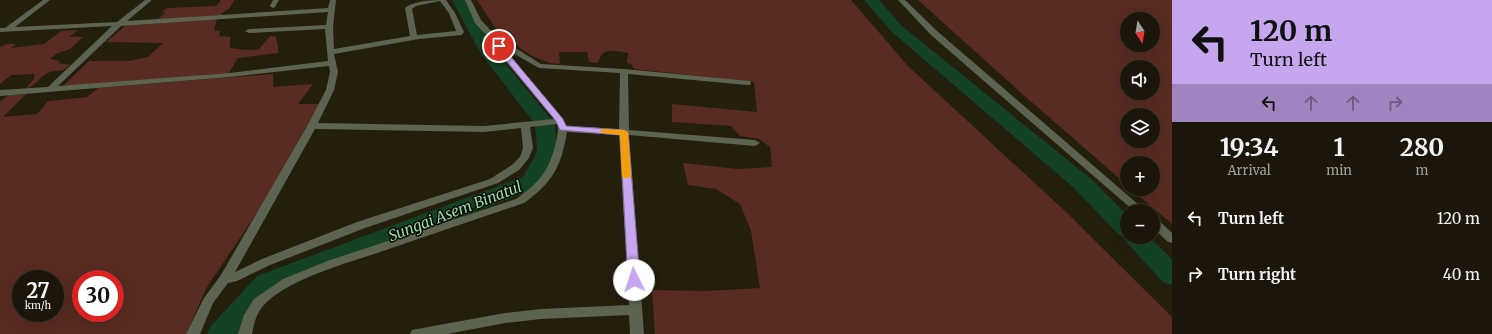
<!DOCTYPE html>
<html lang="en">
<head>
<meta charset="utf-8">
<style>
  :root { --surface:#1b1609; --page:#282317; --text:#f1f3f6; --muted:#a09f9c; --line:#39352a }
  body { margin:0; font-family:Merriweather,serif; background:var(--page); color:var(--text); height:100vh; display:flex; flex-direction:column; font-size:15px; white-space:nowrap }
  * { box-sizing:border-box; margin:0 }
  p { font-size:13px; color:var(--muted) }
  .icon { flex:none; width:22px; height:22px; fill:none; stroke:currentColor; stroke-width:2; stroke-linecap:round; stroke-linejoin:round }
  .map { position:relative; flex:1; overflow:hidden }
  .panel { display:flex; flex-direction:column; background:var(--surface); width:320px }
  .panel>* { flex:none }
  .hud { background:#c7a6f0; color:#111; overflow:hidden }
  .needle { width:26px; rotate:168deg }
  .tools { position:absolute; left:1120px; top:12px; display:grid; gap:8px }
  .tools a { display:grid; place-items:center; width:40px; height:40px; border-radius:50%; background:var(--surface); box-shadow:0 4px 16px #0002,0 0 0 1px var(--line); font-size:20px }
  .speed { position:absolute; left:12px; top:270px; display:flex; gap:8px; font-size:20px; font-weight:700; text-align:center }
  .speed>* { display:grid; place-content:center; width:52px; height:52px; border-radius:50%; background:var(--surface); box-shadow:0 4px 16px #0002,0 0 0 1px var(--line); line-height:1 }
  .speed small { font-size:10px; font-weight:400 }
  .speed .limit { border:6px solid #d22; background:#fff; color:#111 }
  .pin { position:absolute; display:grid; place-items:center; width:34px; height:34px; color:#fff; margin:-17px; border:2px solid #fff; border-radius:50%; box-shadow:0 1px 4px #0007 }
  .me { position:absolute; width:44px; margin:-22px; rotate:356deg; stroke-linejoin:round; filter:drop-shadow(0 0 3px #0008) }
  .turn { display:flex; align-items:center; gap:14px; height:84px; padding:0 12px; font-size:18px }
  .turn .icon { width:52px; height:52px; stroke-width:2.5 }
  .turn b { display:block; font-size:28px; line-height:34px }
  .lanes { display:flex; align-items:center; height:38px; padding:0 12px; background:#0003; justify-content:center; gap:20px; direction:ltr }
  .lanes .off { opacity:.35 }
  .eta { display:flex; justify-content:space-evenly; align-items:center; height:68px; text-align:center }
  .eta b { font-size:24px; font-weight:700; line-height:28px }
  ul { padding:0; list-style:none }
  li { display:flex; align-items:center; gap:12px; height:56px; padding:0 12px }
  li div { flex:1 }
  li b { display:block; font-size:15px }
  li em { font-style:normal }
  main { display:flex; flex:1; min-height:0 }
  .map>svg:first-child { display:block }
</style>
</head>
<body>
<main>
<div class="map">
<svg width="1172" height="334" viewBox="0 0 1172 334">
  <rect width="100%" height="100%" fill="#241e0c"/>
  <!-- green -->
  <g fill="#592b22" fill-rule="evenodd">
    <polygon points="221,0 234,0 230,8 222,13 221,15 157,20 165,13 162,12 167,8 216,6"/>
    <path d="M477 0H851L908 66 1066 212 1172 317V334H655L652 290 705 291 760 288 751 231 740 204 716 189 688 185 683 163 737 169 772 167 770 147 759 139 740 136 731 126 672 122V104L757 112 754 82 634 69 631 64 627 63 628 53C613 51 603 46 598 63L589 62 587 52H559L560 64 549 63 530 55 498 32Z"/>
    <path d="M918 0H1172V224L1131 189H1153V163H1127V185L1028 99ZM1127 19H1153V45H1127ZM1127 67H1153V93H1127ZM1127 115H1153V141H1127Z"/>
    <path d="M217 19 214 30 220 31 219 36 230 37V48C240 49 249 51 259 49L270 36 276 37 279 53 238 58 229 73 75 86 64 85 89 61H129L148 57 163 43 106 42 125 26Z"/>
    <path d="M78 30 69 37H83L70 49 56 54 50 59 60 61 58 63 70 65C60 74 60 69 50 72 40 75 36 87 26 88L33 80 35 74 11 75 0 84V47L7 44H16L11 48 44 44 61 31Z"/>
    <path d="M273 74V87L313 84 298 104H319L260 208 207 287 186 334H0V101L9 95 26 94 3 117 37 114 48 101 87 97 98 88ZM21 279H55V313H21ZM81 279H115V313H81Z"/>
  </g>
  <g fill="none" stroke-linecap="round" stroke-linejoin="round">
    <!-- river -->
    <g fill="#134224" fill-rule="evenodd">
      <polygon points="452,0 466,0 496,52 555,124 557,152 539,187 275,290 238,334 207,334 211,326 257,276 523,177 537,152 535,124 481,54"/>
      <polygon points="864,0 879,0 902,26 1090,178 1127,215 1127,237 1149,237 1172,259 1172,285 1163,282 1127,243 1124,236 1119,235 1074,188 892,32"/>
    </g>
    <!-- street -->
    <g fill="#5c634f" fill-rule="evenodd">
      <path d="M43 0H50L15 27 117 22 145 0H152L127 21 328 8 330 0H336L333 27 334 49 410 36 405 8C415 0 433 0 446 0L455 13 464 32 462 35 419 39 334 54 338 72 334 90 318 123 484 126 554 119 501 56 491 40 475 23 465 0H471L481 20 496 36 541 64 624 69 750 81 751 83 750 85H747L628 74 629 130 755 140 760 143 755 146 629 135 644 334H630L629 315 541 319 505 323 447 334H410L412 330 417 329 505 313 541 309 629 305 619 135 567 132C561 167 553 182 524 203 477 219 430 235 383 251 348 263 287 279 263 306 256 314 254 324 252 334H238L244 315 254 299 283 279 330 260 516 199C540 182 549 171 556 142 557 136 559 130 557 124L530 127 533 148 529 158 519 170 498 183 365 228 270 265 237 281 228 283 213 303 200 334H186L204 298 221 275 307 126 326 90 330 72 329 66 230 77 0 96V90L48 87 112 26 0 32V28H5ZM440 1 449 13 456 31 417 35 412 9 416 6ZM328 12 326 25 249 29 245 31 249 33 325 29 328 61 230 73 58 86 121 26ZM504 48 539 68 620 73 619 129 567 126 563 119ZM521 128 523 148 520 157 512 165 490 179 357 222 262 259 235 272 315 129 484 132Z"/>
      <polygon points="273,0 279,0 275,7 273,8 270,6"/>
      <polygon points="898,0 905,0 937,31 1146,211 1134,211 931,35"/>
      <polygon points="1153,218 1157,219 1172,233 1172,243 1168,242 1153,228"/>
    </g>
  </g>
  <!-- route -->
  <polygon fill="#c7a6f0" stroke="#816c9c" points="499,44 501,45 563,119 566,126 624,130 628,132 640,280 638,283 634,284 630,283 628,280 620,135 560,130 556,121 496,48 496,45"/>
  <!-- slow -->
  <polygon fill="#f59e0b" points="602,129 624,130 628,132 631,176 630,178 623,178 622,176 620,135 602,133 600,131"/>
  <g text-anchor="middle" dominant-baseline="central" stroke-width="3" stroke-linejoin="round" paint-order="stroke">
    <!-- water labels -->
    <g font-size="15" font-style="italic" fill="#96dda9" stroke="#0b0803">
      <text transform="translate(455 211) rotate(-21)">Sungai Asem Binatul</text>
    </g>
  </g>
</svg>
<div class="tools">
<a><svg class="needle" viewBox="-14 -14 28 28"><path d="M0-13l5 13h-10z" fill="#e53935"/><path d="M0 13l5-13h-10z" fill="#a09f9c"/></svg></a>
<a><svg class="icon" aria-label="sound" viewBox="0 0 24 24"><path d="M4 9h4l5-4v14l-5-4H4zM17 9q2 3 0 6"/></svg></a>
<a><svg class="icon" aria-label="layers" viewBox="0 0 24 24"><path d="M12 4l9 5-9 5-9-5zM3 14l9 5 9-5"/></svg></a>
<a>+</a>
<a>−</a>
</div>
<div class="speed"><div>27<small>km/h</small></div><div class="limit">30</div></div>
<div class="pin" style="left:499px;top:46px;background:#d93025"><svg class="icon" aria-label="arrive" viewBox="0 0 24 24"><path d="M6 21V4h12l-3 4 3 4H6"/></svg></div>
<svg class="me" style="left:634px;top:280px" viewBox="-20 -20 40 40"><circle r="19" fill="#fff"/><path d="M0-13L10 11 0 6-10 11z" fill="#c7a6f0"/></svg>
</div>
<section class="panel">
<div class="hud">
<div class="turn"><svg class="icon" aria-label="left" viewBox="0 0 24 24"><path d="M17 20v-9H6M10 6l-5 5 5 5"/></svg><div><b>120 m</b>Turn left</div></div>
<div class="lanes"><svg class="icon" aria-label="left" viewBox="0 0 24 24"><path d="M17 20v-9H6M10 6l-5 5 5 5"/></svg><svg class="icon off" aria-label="ahead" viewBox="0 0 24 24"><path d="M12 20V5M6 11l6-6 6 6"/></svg><svg class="icon off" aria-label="ahead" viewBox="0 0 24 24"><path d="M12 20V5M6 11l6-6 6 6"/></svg><svg class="icon off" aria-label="right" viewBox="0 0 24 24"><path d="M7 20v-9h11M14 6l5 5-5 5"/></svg></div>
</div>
<div class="eta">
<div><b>19:34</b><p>Arrival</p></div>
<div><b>1</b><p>min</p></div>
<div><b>280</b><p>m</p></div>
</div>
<ul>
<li><svg class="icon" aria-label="left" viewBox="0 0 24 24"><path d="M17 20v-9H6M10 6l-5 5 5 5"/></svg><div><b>Turn left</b></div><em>120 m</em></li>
<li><svg class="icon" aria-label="right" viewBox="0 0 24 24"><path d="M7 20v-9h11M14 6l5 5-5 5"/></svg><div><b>Turn right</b></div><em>40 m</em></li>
</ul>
</section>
</main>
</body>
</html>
